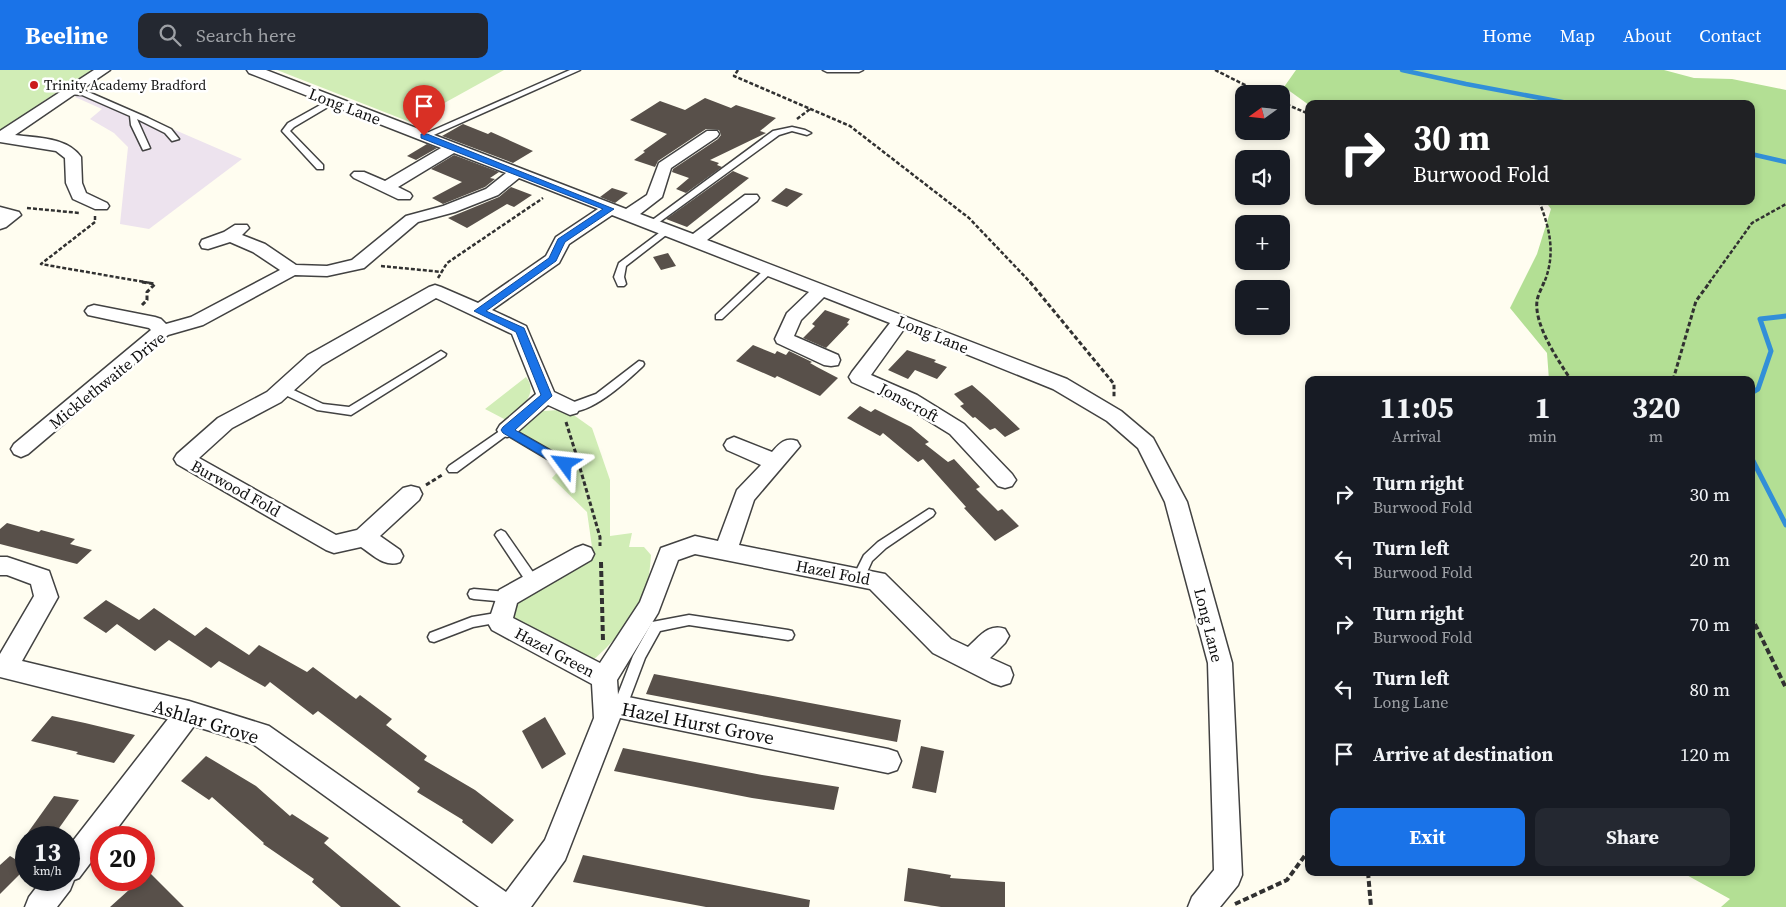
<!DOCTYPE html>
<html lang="en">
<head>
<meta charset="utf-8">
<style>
  :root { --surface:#171b24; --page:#242831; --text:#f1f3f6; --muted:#9ea1a6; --accent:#1a73e8 }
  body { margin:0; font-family:"Source Serif 4",serif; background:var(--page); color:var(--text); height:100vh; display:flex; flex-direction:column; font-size:19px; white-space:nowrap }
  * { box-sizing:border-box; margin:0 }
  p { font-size:16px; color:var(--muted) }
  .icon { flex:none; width:28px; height:28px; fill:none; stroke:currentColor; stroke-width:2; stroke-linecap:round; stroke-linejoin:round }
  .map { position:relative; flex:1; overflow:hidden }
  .details { position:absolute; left:1305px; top:306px; width:450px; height:500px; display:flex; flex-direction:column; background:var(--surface); border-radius:10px; box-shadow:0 2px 8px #0003 }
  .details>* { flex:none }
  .hud { position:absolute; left:1305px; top:30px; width:450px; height:105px; border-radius:10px; box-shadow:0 2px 8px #0003; background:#202124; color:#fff; overflow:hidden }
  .needle { width:32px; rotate:255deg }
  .tools { position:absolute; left:1235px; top:15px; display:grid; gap:10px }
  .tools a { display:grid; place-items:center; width:55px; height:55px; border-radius:10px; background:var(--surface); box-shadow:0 2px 8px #0003; font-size:25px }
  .speed { position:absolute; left:15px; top:756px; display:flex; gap:10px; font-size:25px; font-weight:700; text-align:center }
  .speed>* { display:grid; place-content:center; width:65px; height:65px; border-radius:50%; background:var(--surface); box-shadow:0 2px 8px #0003; line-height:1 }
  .speed small { font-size:12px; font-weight:400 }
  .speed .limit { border:8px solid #d22; background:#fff; color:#111 }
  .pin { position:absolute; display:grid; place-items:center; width:42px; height:42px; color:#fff; margin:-51px -21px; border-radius:50% 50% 50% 0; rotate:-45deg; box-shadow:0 0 5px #0007 }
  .pin .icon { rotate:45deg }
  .me { position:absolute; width:55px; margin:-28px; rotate:300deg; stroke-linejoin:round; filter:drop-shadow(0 0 4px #0008) }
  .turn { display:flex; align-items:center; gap:18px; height:105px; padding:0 25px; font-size:22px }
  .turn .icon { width:65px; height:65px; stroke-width:2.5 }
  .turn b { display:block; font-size:35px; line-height:42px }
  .eta { display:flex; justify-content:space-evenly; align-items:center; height:85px; text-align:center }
  .eta b { font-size:30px; font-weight:700; line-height:35px }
  .cta { display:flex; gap:10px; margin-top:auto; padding:10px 25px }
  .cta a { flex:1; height:58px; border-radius:10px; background:var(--accent); color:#fff; font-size:20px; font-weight:700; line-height:58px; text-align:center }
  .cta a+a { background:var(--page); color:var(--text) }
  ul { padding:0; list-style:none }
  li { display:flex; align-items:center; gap:15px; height:65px; padding:0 25px }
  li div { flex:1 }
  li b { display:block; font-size:19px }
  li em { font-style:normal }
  header { display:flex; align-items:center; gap:30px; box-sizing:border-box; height:70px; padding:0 25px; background:var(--accent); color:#fff }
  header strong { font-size:24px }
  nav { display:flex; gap:28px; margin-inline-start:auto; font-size:18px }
  .search { width:350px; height:45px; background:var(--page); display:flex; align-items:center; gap:12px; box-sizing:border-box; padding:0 18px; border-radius:10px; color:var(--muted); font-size:19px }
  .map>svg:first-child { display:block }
</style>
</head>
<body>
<header>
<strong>Beeline</strong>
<div class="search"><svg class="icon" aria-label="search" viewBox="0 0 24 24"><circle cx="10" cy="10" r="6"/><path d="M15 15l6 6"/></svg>Search here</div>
<nav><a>Home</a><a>Map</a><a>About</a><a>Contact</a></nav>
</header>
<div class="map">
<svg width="1786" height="837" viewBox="0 0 1786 837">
  <rect width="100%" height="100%" fill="#fffdf0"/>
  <!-- industrial -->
  <polygon fill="#ede3ee" points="85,21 242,89 149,159 120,154 128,77 114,63 90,49 102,39 75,27"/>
  <!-- green -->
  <g fill="#d1edb6">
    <polygon points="0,0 92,0 45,30 0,63"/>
    <polygon points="277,0 504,0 410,52"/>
    <path d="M526 307C540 324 519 340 506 350L485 339Z"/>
    <path d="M559 340 575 346 592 358 610 410V466L632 463 629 477H644L651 485C650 500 648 517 642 532 636 547 607 579 594 589L508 549 520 519 583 484 592 477 587 442 552 408 565 394 514 364 543 341Z"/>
  </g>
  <!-- forest -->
  <polygon fill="#b3df94" points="1296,0 1664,0 1694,8 1732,9 1786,20 1786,837 1721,837 1730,829 1683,803 1751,802 1751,310 1549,310 1547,283 1510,238 1537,184 1551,139 1545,131 1751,131 1751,34 1309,35 1284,17"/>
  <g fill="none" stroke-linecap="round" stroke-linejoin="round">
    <!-- stream-far1 -->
    <g stroke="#328fd8" stroke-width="4.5">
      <polyline points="1402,0 1466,14 1573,34"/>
      <polyline points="1751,84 1786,92"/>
    </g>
    <!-- stream -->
    <g stroke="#328fd8" stroke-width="5">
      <polyline points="1751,323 1758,319 1771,281 1760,249 1786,246"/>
      <polyline points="1751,387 1786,455"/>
    </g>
  </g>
  <!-- building -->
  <g fill="#58504a">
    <polygon points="705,28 731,38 736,35 776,48 760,61 766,63 710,90 719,93 717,95 722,97 686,123 676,119 689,108 672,102 673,99 718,69 721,65 719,60 706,59 658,91 655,97 634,90 645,82 643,81 667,64 630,50 660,31 685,40"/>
    <polygon points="463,54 488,64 491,62 533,81 513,93 442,66"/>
    <polygon points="427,74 437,78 416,90 407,86"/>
    <polygon points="454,85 499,102 490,108 495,109 485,117 443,134 432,128 462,112 431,99"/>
    <polygon points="733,101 749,108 687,157 666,149"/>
    <polygon points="511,117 532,125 514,137 507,134 467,158 448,148 499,127"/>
    <polygon points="612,118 628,123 615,133 600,127"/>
    <polygon points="786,118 803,124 787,137 771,131"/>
    <polygon points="668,183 676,196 661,200 653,187"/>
    <polygon points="825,240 850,249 847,253 849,254 826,278 803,268 815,256 812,254"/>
    <polygon points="753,275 775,284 777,281 786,285 789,281 812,292 810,293 817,297 838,308 820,326 777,306 775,308 736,291"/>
    <polygon points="907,280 936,290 934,292 947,297 937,309 915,300 908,309 888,300"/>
    <polygon points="972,315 987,328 1020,359 1005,367 995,358 990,360 975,347 973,348 960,336 964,334 954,324"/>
    <polygon points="860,336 871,342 875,339 911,357 929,372 925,374 948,392 954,389 980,417 976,419 998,441 1002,439 1019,456 995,471 964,438 966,437 923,389 918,392 883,363 880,366 847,348"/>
    <polygon points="7,453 39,462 41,460 75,469 70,474 92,480 77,494 0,474 0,459"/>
    <polygon points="106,530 139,550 154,538 195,566 206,557 249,585 259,575 307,602 313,597 356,629 360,625 392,649 386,655 427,686 424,690 475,720 514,750 492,774 462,752 463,750 417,722 420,718 318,641 313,645 270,612 265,617 219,591 211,598 169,570 155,581 117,554 106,563 83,548"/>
    <polygon points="654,604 901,650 897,672 646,624"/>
    <polygon points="52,646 85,653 135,665 114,693 76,684 78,682 31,671"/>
    <polygon points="545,647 566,684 542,699 522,661"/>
    <polygon points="921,676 944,681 936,723 912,718"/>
    <polygon points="623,678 762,705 839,717 834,740 752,728 614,701"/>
    <polygon points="206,686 256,716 290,746 292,744 329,768 324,773 401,837 341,837 312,812 314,809 263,774 264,773 212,727 209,730 181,711"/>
    <polygon points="54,726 79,730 52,768 24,768"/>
    <polygon points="583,785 810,830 809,837 706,837 573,812"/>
    <polygon points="10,786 26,796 26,798 0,824 0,795"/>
    <polygon points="908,798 951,805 950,808 1005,812 1005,837 941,837 904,831"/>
    <polygon points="149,802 184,837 110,837 140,810 144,810 144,807"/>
  </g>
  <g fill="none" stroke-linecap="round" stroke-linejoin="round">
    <!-- service casing -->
    <g stroke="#424242" stroke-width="3">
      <g id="service">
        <polygon points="570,0 580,0 427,68 420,66"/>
        <polygon points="823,0 863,0 859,2 827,2"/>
        <polygon points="67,20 86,21 148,48 171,59 179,69 172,71 165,63 137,49 150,78 143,80 131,55 130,46 82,25 67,24"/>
        <polygon points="331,29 338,31 294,57 290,61 323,95 323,99 317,99 282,61 288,53"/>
        <polygon points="792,57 805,60 811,63 807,65 792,61 779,65 654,156 651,157 647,154 773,61"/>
        <polygon points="667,157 671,160 670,162 626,196 624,207 626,214 624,216 618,216 614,207 619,193"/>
        <polygon points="769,197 774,200 772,202 722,249 716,249 716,245 766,198"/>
        <polygon points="441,281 446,284 445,286 351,345 317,340 279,322 278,319 283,315 323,334 349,337"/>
        <path d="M639 291 643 292 644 294 643 296C627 311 589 347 566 341L565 338 566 335 596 324Z"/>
        <polygon points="507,356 569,391 571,394 569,397 561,397 507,365 457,402 449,402 447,399 449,396"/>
        <polygon points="929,439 933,440 935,443 933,446 886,478 872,491 863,511 859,512 855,511 853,507 864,485 878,472"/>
        <polygon points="501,460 505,462 537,508 539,512 537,516 533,517 529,516 495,465 497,462"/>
        <polygon points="474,519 507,522 511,523 513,527 511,531 507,532 474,529 470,528 468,524 470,520"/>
        <polygon points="502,542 506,543 508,547 506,551 473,557 434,572 430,571 428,567 430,563 472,547"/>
        <polygon points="689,545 788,560 792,561 794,565 792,569 788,570 689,555 660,561 645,588 625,641 620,643 615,641 613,637 633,586 652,552"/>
      </g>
    </g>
    <!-- minor casing -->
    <g stroke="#424242" stroke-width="3">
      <g id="minor">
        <path d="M94 0H110L15 65C37 68 67 67 81 87L82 113 86 123 107 133 109 136 107 139H95L73 129 66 113 65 88 56 81 0 72V61Z"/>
        <path d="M247 0H266L626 139 647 125 659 93 707 61H717L719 64 717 67 671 98 662 127 640 144 693 164 745 125H757L759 128 757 131 707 170 1067 309 1121 341 1153 368 1187 432 1232 593 1242 805 1238 815 1220 837H1188L1192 827 1214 800 1208 593 1165 432 1138 378 1107 351 1053 319 904 259 871 305 917 325 964 354 1012 404 1016 410 1012 416 1005 418 998 416 950 364 903 335 852 312 849 307 852 302 890 253 824 227 801 250 794 266 838 285 840 290 838 295 831 296 824 295 777 273 775 269 787 243 809 222 612 145 569 174 559 193 492 240 526 256 554 322 577 333 580 338 577 343 570 345 548 335 514 365 507 367 500 365 497 360 500 355 536 324 512 264 436 228 322 295 281 332 232 358 199 388 336 465 357 460 403 418 411 416 419 418 422 424 419 430 380 466 400 480 403 486 400 492C385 498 373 485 361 477L334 483 326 480 177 394 174 389 177 384 218 348 267 322 308 285 429 217 435 215 441 217 478 233 546 186 556 167 598 139 519 108 498 125 455 142 418 152 364 198 327 206 295 205 203 255 168 265 28 384 21 387 14 384 11 379 14 374 151 260 149 258 88 245 85 241 88 237 94 235 155 247 161 249 166 254 191 247 280 200 253 182 230 172 208 179 202 178 200 174 202 170 224 162 235 155H247L249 158 242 165 265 174 296 195 327 196 352 190 406 146 443 136 486 119 506 103 454 83 398 117 410 123 412 126 410 129H398L354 108 351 105 354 102H364L385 111 441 78 249 3Z"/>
        <polygon points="0,137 19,142 21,145 6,157 0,159"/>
        <path d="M734 367 772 382C780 373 785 367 797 371L800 376 754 430 739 475 885 504 951 569 968 577C980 566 989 553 1005 559L1009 566 1005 573 990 588 1010 597 1013 605 1010 613 1001 616 992 613 933 583 870 519 695 484 678 490 658 543 617 610 618 625 888 679 897 682 901 691 897 700 888 703 620 648 565 790 531 837H479L253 674 194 656 110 768H101V779L79 808 74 810 70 820 57 837H25L29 827 42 810H69V776L168 649 0 607V584L34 526 31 514 7 505H0V487H7L49 501 58 527 22 591 189 631 269 656 506 822 545 770 594 648 592 614 492 560 488 553 499 520 575 478 583 475 591 478 594 484 591 490 517 533 513 548 600 593 640 532 661 478 695 466 718 471 737 420 761 395 727 380 724 375 727 370Z"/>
      </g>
    </g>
    <!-- path-far2 -->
    <g stroke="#313131" stroke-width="2.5" stroke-dasharray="4 2" stroke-linecap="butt">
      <polyline points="738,0 734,6 850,56 969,148 1031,213"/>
      <polyline points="1215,0 1263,24"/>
      <polyline points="1281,32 1309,44"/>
      <polyline points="797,49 810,39"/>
      <path d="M1539 131C1550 159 1556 184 1544 213"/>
      <polyline points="27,138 80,143"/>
      <polyline points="95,146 95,152 41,194 150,213"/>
      <polyline points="381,196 442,202"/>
      <polyline points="438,208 447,193 543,128"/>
      <polyline points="1709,213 1752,153 1786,134"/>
    </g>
    <!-- path-far1 -->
    <g stroke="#313131" stroke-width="3" stroke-dasharray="4.5 2.5" stroke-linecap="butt">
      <polyline points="1030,212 1114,314 1114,327"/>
      <path d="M1544 212C1542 218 1538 224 1537 231 1534 255 1558 290 1571 310"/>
      <polyline points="142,235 147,230 147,222 155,214 142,212"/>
      <polyline points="1673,310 1696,231 1710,212"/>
      <polyline points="566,352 576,384"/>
      <polyline points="580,398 600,467 600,476"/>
      <polyline points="426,415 442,405"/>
    </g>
    <!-- path -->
    <g stroke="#313131" stroke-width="4" stroke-dasharray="6 3" stroke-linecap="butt">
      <polyline points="601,492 603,571"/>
      <polyline points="1751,546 1786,618"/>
      <polyline points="1368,802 1371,837"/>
      <polyline points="1235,834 1287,810 1309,780"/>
    </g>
    <!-- service -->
    <use href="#service" fill="#fff" fill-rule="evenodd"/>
    <!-- minor -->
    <use href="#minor" fill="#fff" fill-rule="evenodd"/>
  </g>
  <!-- route -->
  <polygon fill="#1a73e8" stroke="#114b97" points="421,64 427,64 614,139 565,172 556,191 486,241 524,258 552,326 515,360 569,391 571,394 569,397 561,397 503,363 501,360 503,357 541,325 516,262 474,241 549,188 558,169 603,139 421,68"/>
  <!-- markers -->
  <circle fill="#cb1b1c" stroke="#fff" stroke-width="2" cx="34" cy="15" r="5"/>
  <g text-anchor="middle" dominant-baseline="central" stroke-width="5" stroke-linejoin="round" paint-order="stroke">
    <!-- far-poi labels -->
    <g font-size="14" fill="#0f0f0f" stroke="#fff" text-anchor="start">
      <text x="44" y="15">Trinity Academy Bradford</text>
    </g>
    <!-- street labels -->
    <g font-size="16" fill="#0f0f0f" stroke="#fff">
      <text transform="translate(345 36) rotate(21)">Long Lane</text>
      <text transform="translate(933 264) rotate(22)">Long Lane</text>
      <text transform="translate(107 310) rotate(-39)">Micklethwaite Drive</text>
      <text transform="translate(909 332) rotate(28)">Jonscroft</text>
      <text transform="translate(236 418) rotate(29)">Burwood Fold</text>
      <text transform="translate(833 502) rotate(11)">Hazel Fold</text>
      <text transform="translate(1209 555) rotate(76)">Long Lane</text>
      <text transform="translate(555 582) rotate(28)">Hazel Green</text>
    </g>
    <!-- near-street labels -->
    <g font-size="19" fill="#0f0f0f" stroke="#fff">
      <text transform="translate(206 651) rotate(17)">Ashlar Grove</text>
      <text transform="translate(698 653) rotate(11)">Hazel Hurst Grove</text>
    </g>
  </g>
</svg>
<div class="tools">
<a><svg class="needle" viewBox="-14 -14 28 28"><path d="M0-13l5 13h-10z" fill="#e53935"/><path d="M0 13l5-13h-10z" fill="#9ea1a6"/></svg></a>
<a><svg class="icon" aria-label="sound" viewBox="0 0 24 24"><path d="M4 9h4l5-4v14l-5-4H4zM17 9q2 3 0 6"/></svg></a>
<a>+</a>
<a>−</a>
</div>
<div class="speed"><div>13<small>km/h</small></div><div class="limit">20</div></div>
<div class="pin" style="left:424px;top:66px;background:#d93025"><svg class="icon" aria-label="arrive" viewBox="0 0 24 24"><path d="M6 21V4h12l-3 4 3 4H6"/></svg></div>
<svg class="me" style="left:565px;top:394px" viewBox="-20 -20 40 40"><path d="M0-17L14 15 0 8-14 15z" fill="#1a73e8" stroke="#fff" stroke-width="4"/></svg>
<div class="hud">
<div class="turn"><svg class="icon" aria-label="right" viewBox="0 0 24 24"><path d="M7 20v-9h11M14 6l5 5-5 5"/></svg><div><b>30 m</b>Burwood Fold</div></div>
</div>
<section class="details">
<div class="eta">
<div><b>11:05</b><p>Arrival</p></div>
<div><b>1</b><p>min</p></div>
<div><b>320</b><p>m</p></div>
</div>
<ul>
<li><svg class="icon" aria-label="right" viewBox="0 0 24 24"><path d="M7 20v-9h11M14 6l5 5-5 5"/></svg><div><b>Turn right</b><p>Burwood Fold</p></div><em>30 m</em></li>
<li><svg class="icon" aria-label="left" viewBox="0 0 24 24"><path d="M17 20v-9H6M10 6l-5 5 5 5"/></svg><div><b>Turn left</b><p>Burwood Fold</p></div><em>20 m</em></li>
<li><svg class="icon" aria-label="right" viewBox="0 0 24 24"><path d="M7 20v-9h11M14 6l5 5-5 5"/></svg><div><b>Turn right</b><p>Burwood Fold</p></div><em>70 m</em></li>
<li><svg class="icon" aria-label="left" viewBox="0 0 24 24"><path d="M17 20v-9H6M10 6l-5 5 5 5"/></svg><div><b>Turn left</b><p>Long Lane</p></div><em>80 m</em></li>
<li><svg class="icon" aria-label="arrive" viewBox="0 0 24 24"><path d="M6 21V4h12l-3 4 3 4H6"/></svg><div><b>Arrive at destination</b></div><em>120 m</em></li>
</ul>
<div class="cta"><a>Exit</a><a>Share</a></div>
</section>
</div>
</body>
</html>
